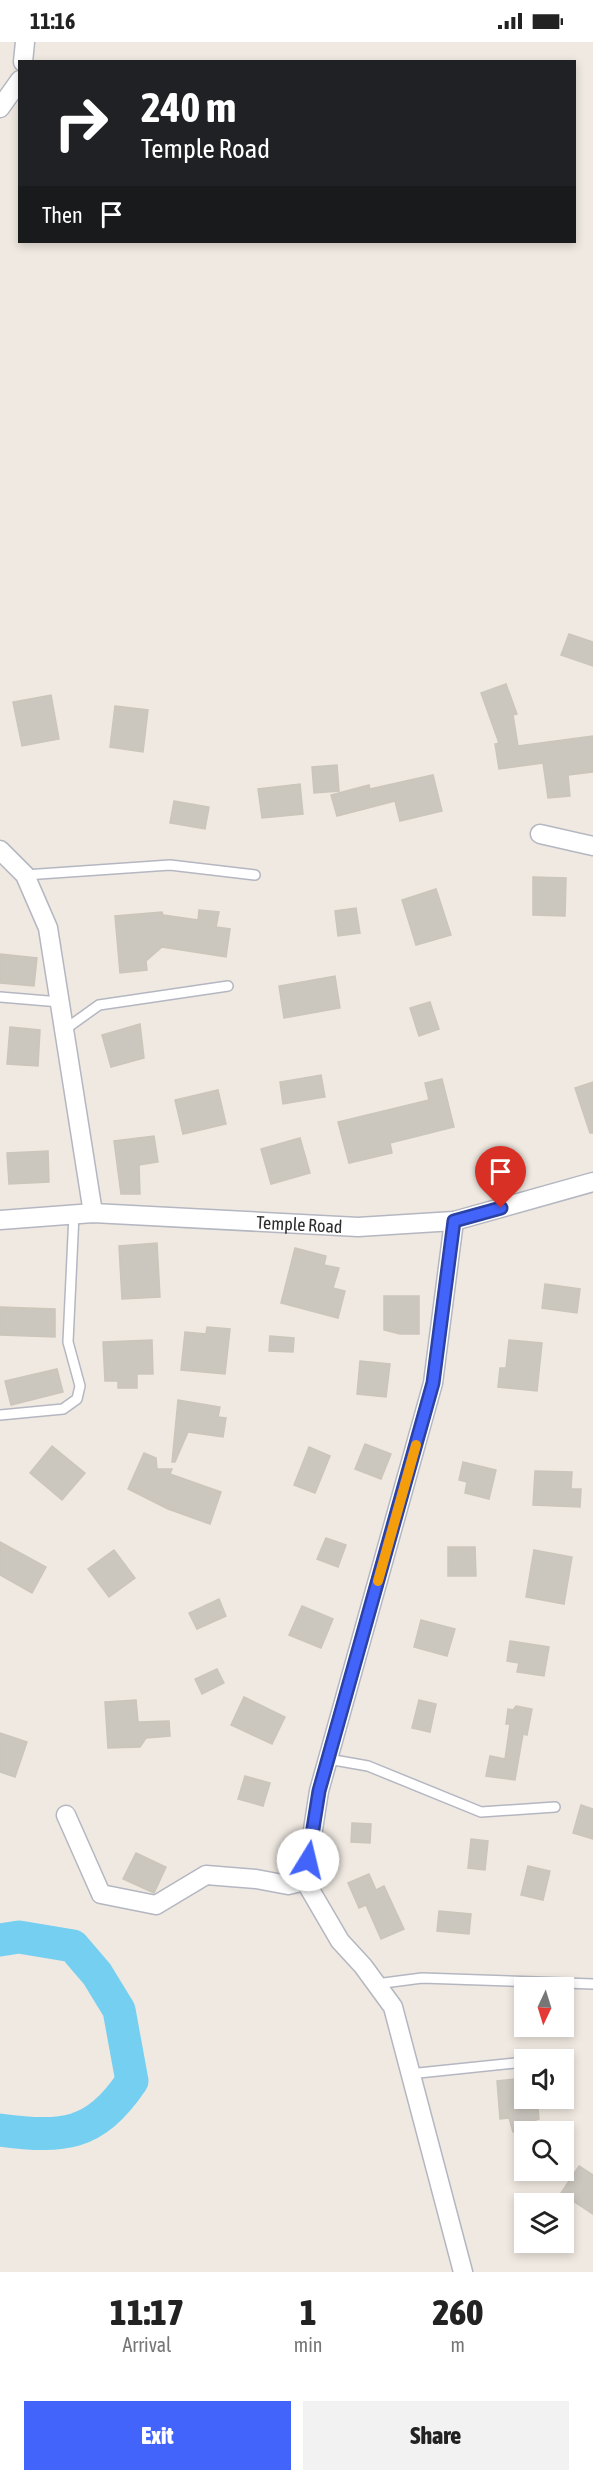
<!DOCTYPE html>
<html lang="en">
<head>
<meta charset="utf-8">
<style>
  :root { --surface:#fff; --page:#f2f2f2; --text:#222; --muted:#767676; --accent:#4264fb }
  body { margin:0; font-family:"Asap Condensed",sans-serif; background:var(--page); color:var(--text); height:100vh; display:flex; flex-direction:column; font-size:22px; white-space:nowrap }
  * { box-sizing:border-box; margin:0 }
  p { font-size:20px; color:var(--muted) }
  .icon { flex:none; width:33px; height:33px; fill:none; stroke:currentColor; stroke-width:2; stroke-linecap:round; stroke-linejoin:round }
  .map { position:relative; height:2230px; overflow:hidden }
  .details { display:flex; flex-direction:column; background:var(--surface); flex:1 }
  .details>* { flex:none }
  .hud { position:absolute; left:18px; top:18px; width:558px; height:183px; border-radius:0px; box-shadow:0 3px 9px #0003; background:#202124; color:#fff; overflow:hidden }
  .needle { width:39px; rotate:184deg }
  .tools { position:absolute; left:514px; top:1935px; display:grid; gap:12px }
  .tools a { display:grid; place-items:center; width:60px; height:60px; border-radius:0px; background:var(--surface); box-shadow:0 3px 9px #0003; font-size:30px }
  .pin { position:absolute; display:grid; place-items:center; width:51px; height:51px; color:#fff; margin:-62px -26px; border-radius:50% 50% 50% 0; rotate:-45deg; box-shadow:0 0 6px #0007 }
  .pin .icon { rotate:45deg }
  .me { position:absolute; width:66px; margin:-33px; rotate:9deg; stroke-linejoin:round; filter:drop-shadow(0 0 4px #0008) }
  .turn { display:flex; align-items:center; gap:21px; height:126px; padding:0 24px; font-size:27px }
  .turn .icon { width:78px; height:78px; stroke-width:2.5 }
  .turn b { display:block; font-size:42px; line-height:51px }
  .then { display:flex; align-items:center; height:57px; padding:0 24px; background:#0003; gap:12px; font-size:22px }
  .eta { display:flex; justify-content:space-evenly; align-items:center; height:102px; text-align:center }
  .eta b { font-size:36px; font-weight:800; line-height:42px }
  .button { display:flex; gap:12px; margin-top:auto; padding:12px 24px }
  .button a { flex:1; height:69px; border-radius:0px; background:var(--accent); color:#fff; font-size:24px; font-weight:800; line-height:69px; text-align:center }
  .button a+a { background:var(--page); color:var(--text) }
  .status { display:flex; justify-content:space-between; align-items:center; height:42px; padding:0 30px; background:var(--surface); direction:ltr }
  .status svg { height:16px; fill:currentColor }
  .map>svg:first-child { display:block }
</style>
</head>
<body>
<div class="status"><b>11:16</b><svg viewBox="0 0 49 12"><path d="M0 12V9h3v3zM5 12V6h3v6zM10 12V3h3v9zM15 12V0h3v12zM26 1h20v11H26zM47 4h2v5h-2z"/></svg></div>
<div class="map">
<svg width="593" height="2230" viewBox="0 0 593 2230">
  <rect width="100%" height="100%" fill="#efe9e1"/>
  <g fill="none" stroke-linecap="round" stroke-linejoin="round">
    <!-- river -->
    <path stroke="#75cff0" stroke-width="33" d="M0 1898 19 1895 73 1904 97 1932 119 1968 132 2039C94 2095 63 2096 0 2088"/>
  </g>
  <!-- building -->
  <g fill="#cbc7bf" stroke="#cbc5ba" stroke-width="1.5">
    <polygon points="569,592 593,600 593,624 561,613"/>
    <polygon points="506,642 517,672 513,673 518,704 593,694 593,730 568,733 570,754 548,756 543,721 499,727 495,702 499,701 481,651"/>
    <polygon points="51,653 59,697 22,704 13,660"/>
    <polygon points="115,664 148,668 143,710 110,705"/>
    <polygon points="337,723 339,749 314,751 312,725"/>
    <polygon points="433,733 442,769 400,779 395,759 337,774 331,753 369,743 370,747"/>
    <polygon points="300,742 303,772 262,776 258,747"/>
    <polygon points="174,759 209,765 205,787 170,781"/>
    <polygon points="533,835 566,836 565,874 533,873"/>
    <polygon points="436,847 451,893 416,903 402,858"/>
    <polygon points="356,866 360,891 338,894 335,869"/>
    <polygon points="199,868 219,870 216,885 230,887 226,915 162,905 146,919 147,928 120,931 115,874 162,870 163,873 198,878"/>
    <polygon points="0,912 37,916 34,944 0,941"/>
    <polygon points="335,934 340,966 284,976 279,944"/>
    <polygon points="430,960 439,987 419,994 410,966"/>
    <polygon points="140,982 144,1016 111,1025 102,993"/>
    <polygon points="10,985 40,988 38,1024 7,1022"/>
    <polygon points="321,1033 325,1055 283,1062 280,1040"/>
    <polygon points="442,1037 454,1085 390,1101 392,1111 349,1121 338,1080 429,1058 425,1041"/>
    <polygon points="593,1040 593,1091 590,1091 575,1046"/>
    <polygon points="218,1048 226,1082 183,1092 175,1058"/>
    <polygon points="154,1094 158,1120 139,1123 140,1152 121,1152 114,1099"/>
    <polygon points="300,1096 310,1131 271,1142 261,1107"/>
    <polygon points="48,1109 49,1140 9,1142 7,1111"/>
    <polygon points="157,1201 160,1255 122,1257 119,1204"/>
    <polygon points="295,1206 326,1214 324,1223 339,1226 333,1246 345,1249 338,1276 281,1261"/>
    <polygon points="545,1242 580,1247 577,1271 542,1266"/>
    <polygon points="384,1254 419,1254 419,1292 400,1292 384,1288"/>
    <polygon points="0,1265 55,1267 55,1295 0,1293"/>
    <polygon points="207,1285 230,1287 225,1332 181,1328 185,1290 206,1292"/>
    <polygon points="270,1294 294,1296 293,1310 269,1309"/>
    <polygon points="152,1298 153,1332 137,1332 137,1346 118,1346 118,1339 105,1339 103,1300"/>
    <polygon points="509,1298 542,1301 537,1349 498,1345 500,1326 506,1326"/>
    <polygon points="360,1319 390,1322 386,1355 357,1352"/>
    <polygon points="57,1327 63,1350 11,1363 5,1339"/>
    <polygon points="178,1358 220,1365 218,1375 226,1376 223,1395 188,1390 175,1420 172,1420"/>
    <polygon points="365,1402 391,1412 381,1437 355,1427"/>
    <polygon points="52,1404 85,1431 62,1458 30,1431"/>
    <polygon points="309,1405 330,1414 315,1451 294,1443"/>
    <polygon points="144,1411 156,1416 157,1427 172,1427 170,1432 221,1450 210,1482 168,1467 128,1447"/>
    <polygon points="463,1420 496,1428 489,1457 465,1451 467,1440 459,1438"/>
    <polygon points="535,1429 572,1430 571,1447 581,1447 580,1465 533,1463"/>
    <polygon points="326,1496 346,1503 338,1525 317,1517"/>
    <polygon points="0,1500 46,1525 32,1551 0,1533"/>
    <polygon points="448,1505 475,1505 476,1534 448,1534"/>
    <polygon points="114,1508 135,1536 109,1555 88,1527"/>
    <polygon points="534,1508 572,1515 564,1562 526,1555"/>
    <polygon points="219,1557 226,1574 197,1587 189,1571"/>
    <polygon points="302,1564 333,1577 321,1606 289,1593"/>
    <polygon points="421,1578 455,1587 447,1614 414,1605"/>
    <polygon points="510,1599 549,1605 544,1634 517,1630 519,1621 507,1619"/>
    <polygon points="217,1627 224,1641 202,1652 195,1637"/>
    <polygon points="244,1655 285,1675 272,1702 231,1683"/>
    <polygon points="136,1658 138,1680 169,1679 170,1694 146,1696 140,1705 108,1706 105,1660"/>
    <polygon points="419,1658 436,1662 430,1690 412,1686"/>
    <polygon points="516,1664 532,1667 527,1693 523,1692 515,1738 486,1734 490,1714 505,1717 510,1682 506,1682 508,1667 513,1668"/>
    <polygon points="0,1691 27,1700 15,1735 0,1730"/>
    <polygon points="245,1734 270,1741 263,1764 238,1757"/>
    <polygon points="581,1763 593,1767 593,1797 573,1791"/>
    <polygon points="352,1781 371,1782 370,1801 351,1800"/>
    <polygon points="471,1797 488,1799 485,1828 468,1826"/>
    <polygon points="136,1811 166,1825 154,1851 123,1837"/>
    <polygon points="528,1824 550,1829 543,1858 521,1853"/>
    <polygon points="369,1832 376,1848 384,1844 404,1887 381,1897 366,1863 359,1866 348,1841"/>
    <polygon points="439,1869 471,1872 469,1892 437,1889"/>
    <polygon points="525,2036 525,2056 537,2056 539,2077 533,2079 534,2089 513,2090 509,2076 500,2077 497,2039"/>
    <polygon points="579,2124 593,2133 593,2172 561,2151"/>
  </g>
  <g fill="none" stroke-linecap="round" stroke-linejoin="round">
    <!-- service casing -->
    <g stroke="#b4b7c1" stroke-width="12">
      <g id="service">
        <polyline points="25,833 170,823 255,833"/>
        <polyline points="0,955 60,960"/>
        <polyline points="64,988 99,963 228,944"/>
        <polyline points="0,1373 63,1367 77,1357 80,1344 68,1300 74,1172"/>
        <polyline points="328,1717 368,1724 481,1770 555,1765"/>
        <polyline points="376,1942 422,1936 593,1942"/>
        <polyline points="409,2032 525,2020"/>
      </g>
    </g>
    <!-- minor casing -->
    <g stroke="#b4b7c1" stroke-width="21">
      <g id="minor">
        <polyline points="23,20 25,0"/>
        <polyline points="0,66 20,38"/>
        <polyline points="540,792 593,804"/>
        <polyline points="0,808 25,833 48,886 93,1171"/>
        <path id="s1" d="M0 1178 93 1171 358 1185 454 1179 593 1140"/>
        <polyline points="454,1179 433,1341 319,1749 305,1839 340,1899 363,1924 393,1965 463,2230"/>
        <polyline points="66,1773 101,1852 156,1863 206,1833 256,1837 288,1843 305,1839"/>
      </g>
    </g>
    <!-- service -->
    <use href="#service" stroke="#fff" stroke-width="9"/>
    <!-- minor -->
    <use href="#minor" stroke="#fff" stroke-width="18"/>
  </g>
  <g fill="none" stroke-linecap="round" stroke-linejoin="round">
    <!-- route casing -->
    <g stroke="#2b41a3" stroke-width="15">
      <polyline id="route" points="308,1818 319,1749 433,1341 454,1179 501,1166"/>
    </g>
    <!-- route -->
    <use href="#route" stroke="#4264fb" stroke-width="10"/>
    <!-- slow -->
    <polyline stroke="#f59e0b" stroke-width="10" points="378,1539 416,1403"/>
  </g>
  <g text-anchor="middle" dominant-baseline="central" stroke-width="5" stroke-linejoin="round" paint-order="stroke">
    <!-- street labels -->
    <g font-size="18" fill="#2e2e2e" stroke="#fff">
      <text stroke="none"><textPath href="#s1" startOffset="300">Temple Road</textPath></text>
    </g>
  </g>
</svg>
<div class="tools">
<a><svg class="needle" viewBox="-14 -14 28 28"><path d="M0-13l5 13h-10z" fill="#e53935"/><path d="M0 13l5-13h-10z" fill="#767676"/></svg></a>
<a><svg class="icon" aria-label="sound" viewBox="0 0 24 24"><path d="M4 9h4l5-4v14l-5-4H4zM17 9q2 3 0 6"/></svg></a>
<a><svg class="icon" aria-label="search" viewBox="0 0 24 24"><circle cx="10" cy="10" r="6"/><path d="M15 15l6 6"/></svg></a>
<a><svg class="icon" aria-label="layers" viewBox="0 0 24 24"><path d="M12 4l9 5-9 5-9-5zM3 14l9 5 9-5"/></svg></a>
</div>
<div class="pin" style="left:501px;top:1166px;background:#d93025"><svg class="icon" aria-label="arrive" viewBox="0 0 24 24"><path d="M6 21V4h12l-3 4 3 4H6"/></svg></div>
<svg class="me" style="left:308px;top:1818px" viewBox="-20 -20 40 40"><circle r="19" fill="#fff"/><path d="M0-13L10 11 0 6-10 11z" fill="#4264fb"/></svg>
<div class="hud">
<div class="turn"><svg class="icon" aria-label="right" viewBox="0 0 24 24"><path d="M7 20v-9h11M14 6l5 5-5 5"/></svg><div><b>240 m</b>Temple Road</div></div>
<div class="then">Then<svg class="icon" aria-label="arrive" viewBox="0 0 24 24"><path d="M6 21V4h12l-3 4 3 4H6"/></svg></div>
</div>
</div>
<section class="details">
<div class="eta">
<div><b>11:17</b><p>Arrival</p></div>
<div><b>1</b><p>min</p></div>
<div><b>260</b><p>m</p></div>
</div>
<div class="button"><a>Exit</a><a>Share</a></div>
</section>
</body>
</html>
